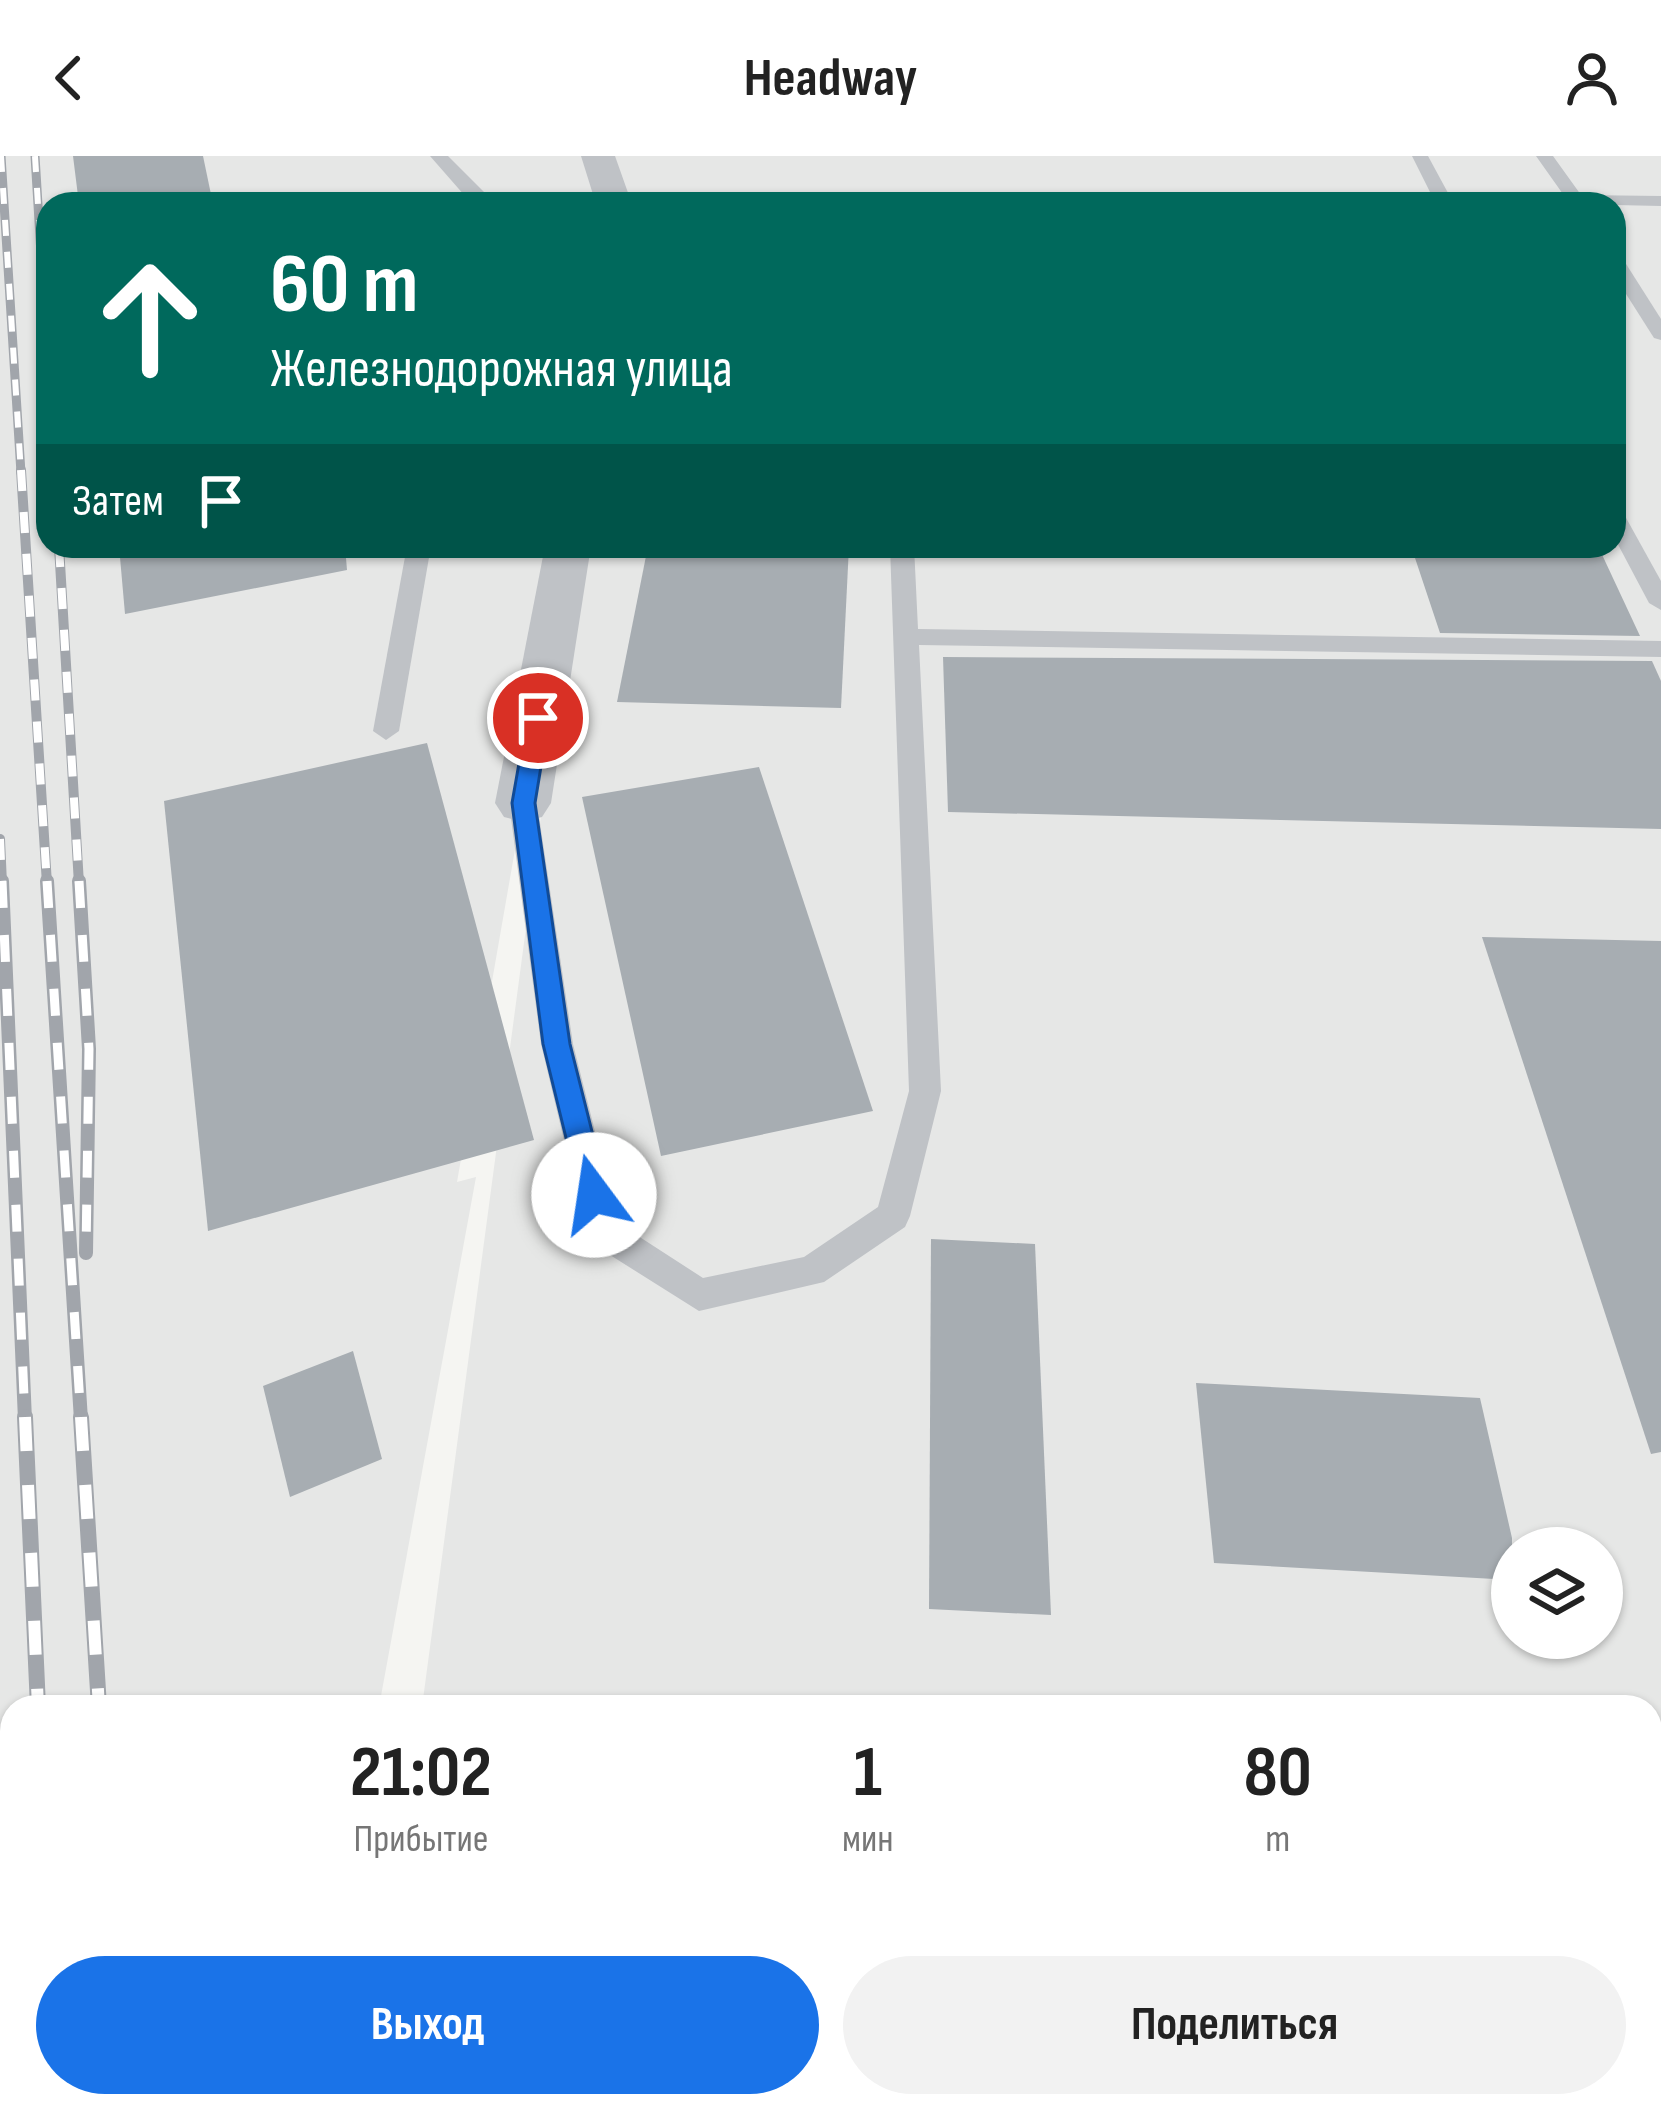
<!DOCTYPE html>
<html lang="ru">
<head>
<meta charset="utf-8">
<style>
  :root { --surface:#fff; --page:#f2f2f2; --text:#222; --muted:#767676; --accent:#1a73e8 }
  body { margin:0; font-family:"Sofia Sans Condensed",sans-serif; background:var(--page); color:var(--text); height:100vh; display:flex; flex-direction:column; font-size:45px; white-space:nowrap }
  * { box-sizing:border-box; margin:0 }
  p { font-size:39px; color:var(--muted) }
  .icon { flex:none; width:66px; height:66px; fill:none; stroke:currentColor; stroke-width:2; stroke-linecap:round; stroke-linejoin:round }
  .map { position:relative; flex:1; overflow:hidden }
  .details { position:absolute; left:0px; top:1539px; width:1662px; height:423px; display:flex; flex-direction:column; background:var(--surface); border-radius:36px 36px 0 0; box-shadow:0 3px 9px #0004 }
  .details>* { flex:none }
  .banner { position:absolute; left:36px; top:36px; width:1590px; height:366px; border-radius:36px; box-shadow:0 3px 9px #0004; background:#00695c; color:#fff; overflow:hidden }
  .tools { position:absolute; left:1491px; top:1371px; display:grid; gap:24px }
  .tools a { display:grid; place-items:center; width:132px; height:132px; border-radius:50%; background:var(--surface); box-shadow:0 3px 9px #0004; font-size:60px }
  .pin { position:absolute; display:grid; place-items:center; width:102px; height:102px; color:#fff; margin:-51px; border:6px solid #fff; border-radius:50%; box-shadow:0 3px 12px #0007 }
  .me { position:absolute; width:132px; margin:-66px; rotate:346deg; stroke-linejoin:round; filter:drop-shadow(0 0 9px #0008) }
  .turn { display:flex; align-items:center; gap:42px; height:252px; padding:0 36px; font-size:54px }
  .turn .icon { width:156px; height:156px; stroke-width:2.5 }
  .turn b { display:block; font-size:84px; line-height:102px }
  .then { display:flex; align-items:center; height:114px; padding:0 36px; background:#0003; gap:24px; font-size:45px }
  .eta { display:flex; justify-content:space-evenly; align-items:center; height:204px; text-align:center }
  .eta b { font-size:72px; font-weight:700; line-height:84px }
  .action { display:flex; gap:24px; margin-top:auto; padding:24px 36px }
  .action a { flex:1; height:138px; border-radius:72px; background:var(--accent); color:#fff; font-size:48px; font-weight:700; line-height:138px; text-align:center }
  .action a+a { background:var(--page); color:var(--text) }
  header { display:flex; justify-content:space-between; align-items:center; height:156px; padding:0 36px; background:var(--surface); font-size:54px; font-weight:700 }
  .map>svg:first-child { display:block }
</style>
</head>
<body>
<header><svg class="icon" aria-label="back" viewBox="0 0 24 24"><path d="M15 5l-7 7 7 7"/></svg>Headway<svg class="icon" aria-label="person" viewBox="0 0 24 24"><circle cx="12" cy="8" r="4"/><path d="M4 21q1-7 8-7t8 7"/></svg></header>
<div class="map">
<svg width="1661" height="1961" viewBox="0 0 1661 1961">
  <rect width="100%" height="100%" fill="#f5f5f2"/>
  <!-- built -->
  <path fill="#e6e7e6" fill-rule="evenodd" d="M0 0H1661V1891H1650V1551H422L577 390H1614V48H48V390H568L457 1026 476 1021 379 1551H12V1931L0 1935ZM1512 1392H1602V1482H1512Z"/>
  <!-- building -->
  <g fill="#a7adb2">
    <polygon points="73,0 203,0 213,48 79,48"/>
    <polygon points="119,390 345,390 347,414 125,458"/>
    <polygon points="648,390 849,390 841,552 617,546"/>
    <polygon points="1411,390 1598,390 1640,480 1440,477"/>
    <polygon points="943,501 1652,505 1661,525 1661,673 948,656"/>
    <polygon points="427,587 534,984 208,1075 164,645"/>
    <polygon points="759,611 873,955 661,1000 582,641"/>
    <polygon points="1482,781 1661,785 1661,1296 1651,1298"/>
    <polygon points="931,1083 1035,1088 1051,1459 929,1453"/>
    <polygon points="353,1195 382,1303 290,1341 263,1230"/>
    <polygon points="1196,1227 1480,1242 1512,1382 1512,1424 1214,1407"/>
  </g>
  <g fill="none" stroke-linecap="round" stroke-linejoin="round">
    <!-- lane -->
    <g fill="#bfc2c6" fill-rule="evenodd">
      <polygon points="430,0 448,0 487,39 490,48 472,48"/>
      <polygon points="1412,0 1428,0 1454,48 1436,48"/>
      <polygon points="1536,0 1553,0 1581,39 1661,40 1661,50 1570,48"/>
      <polygon points="1614,98 1621,100 1661,163 1661,184 1654,182 1614,119"/>
      <polygon points="1614,353 1625,360 1661,425 1661,454 1649,447 1614,381"/>
      <polygon points="407,390 431,390 399,575 386,584 373,575"/>
      <polygon points="890,390 914,390 918,473 1661,485 1661,501 919,489 941,935 910,1060 905,1071 824,1126 699,1155 591,1087 586,1076 541,888 509,647 523,637 537,647 573,888 618,1067 703,1122 804,1101 878,1051 909,935"/>
    </g>
    <!-- street -->
    <g fill="#bfc2c6" fill-rule="evenodd">
      <polygon points="581,0 615,0 632,48 596,48"/>
      <polygon points="545,390 591,390 551,647 542,661 523,666 504,661 495,647"/>
    </g>
    <!-- rail-far3 casing -->
    <g stroke="#a1a5ab" stroke-width="9">
      <g id="rail-far3">
        <polyline points="1,0 21,317"/>
        <polyline points="35,0 48,212"/>
      </g>
    </g>
    <!-- rail-far2 casing -->
    <g stroke="#a1a5ab" stroke-width="10">
      <g id="rail-far2">
        <polyline points="21,314 47,728"/>
        <polyline points="59,390 79,728"/>
        <polyline points="0,683 2,728"/>
      </g>
    </g>
    <!-- rail-far1 casing -->
    <g stroke="#a1a5ab" stroke-width="14">
      <g id="rail-far1">
        <polyline points="2,725 25,1264"/>
        <polyline points="47,725 81,1264"/>
        <polyline points="79,725 89,893 86,1097"/>
      </g>
    </g>
    <!-- rail casing -->
    <g stroke="#a1a5ab" stroke-width="16">
      <g id="rail">
        <polyline points="25,1261 38,1551"/>
        <polyline points="81,1261 99,1551"/>
        <polyline points="55,1950 55,1961"/>
        <polyline points="124,1950 125,1961"/>
      </g>
    </g>
    <!-- rail-far3 -->
    <use href="#rail-far3" stroke="#fff" stroke-width="6" stroke-dasharray="16" stroke-linecap="butt"/>
    <!-- rail-far2 -->
    <use href="#rail-far2" stroke="#fff" stroke-width="8" stroke-dasharray="21" stroke-linecap="butt"/>
    <!-- rail-far1 -->
    <use href="#rail-far1" stroke="#fff" stroke-width="9" stroke-dasharray="27" stroke-linecap="butt"/>
    <!-- rail -->
    <use href="#rail" stroke="#fff" stroke-width="12" stroke-dasharray="34" stroke-linecap="butt"/>
  </g>
  <!-- route -->
  <polygon fill="#1a73e8" stroke="#114b97" stroke-width="3" points="538,554 549,562 535,647 570,888 608,1039 604,1047 584,1047 580,1039 543,888 512,647 527,562"/>
</svg>
<div class="tools">
<a><svg class="icon" aria-label="layers" viewBox="0 0 24 24"><path d="M12 4l9 5-9 5-9-5zM3 14l9 5 9-5"/></svg></a>
</div>
<div class="pin" style="left:538px;top:562px;background:#d93025"><svg class="icon" aria-label="arrive" viewBox="0 0 24 24"><path d="M6 21V4h12l-3 4 3 4H6"/></svg></div>
<svg class="me" style="left:594px;top:1039px" viewBox="-20 -20 40 40"><circle r="19" fill="#fff"/><path d="M0-13L10 11 0 6-10 11z" fill="#1a73e8"/></svg>
<div class="banner">
<div class="turn"><svg class="icon" aria-label="ahead" viewBox="0 0 24 24"><path d="M12 20V5M6 11l6-6 6 6"/></svg><div><b>60 m</b>Железнодорожная улица</div></div>
<div class="then">Затем<svg class="icon" aria-label="arrive" viewBox="0 0 24 24"><path d="M6 21V4h12l-3 4 3 4H6"/></svg></div>
</div>
<section class="details">
<div class="eta">
<div><b>21:02</b><p>Прибытие</p></div>
<div><b>1</b><p>мин</p></div>
<div><b>80</b><p>m</p></div>
</div>
<div class="action"><a>Выход</a><a>Поделиться</a></div>
</section>
</div>
</body>
</html>
